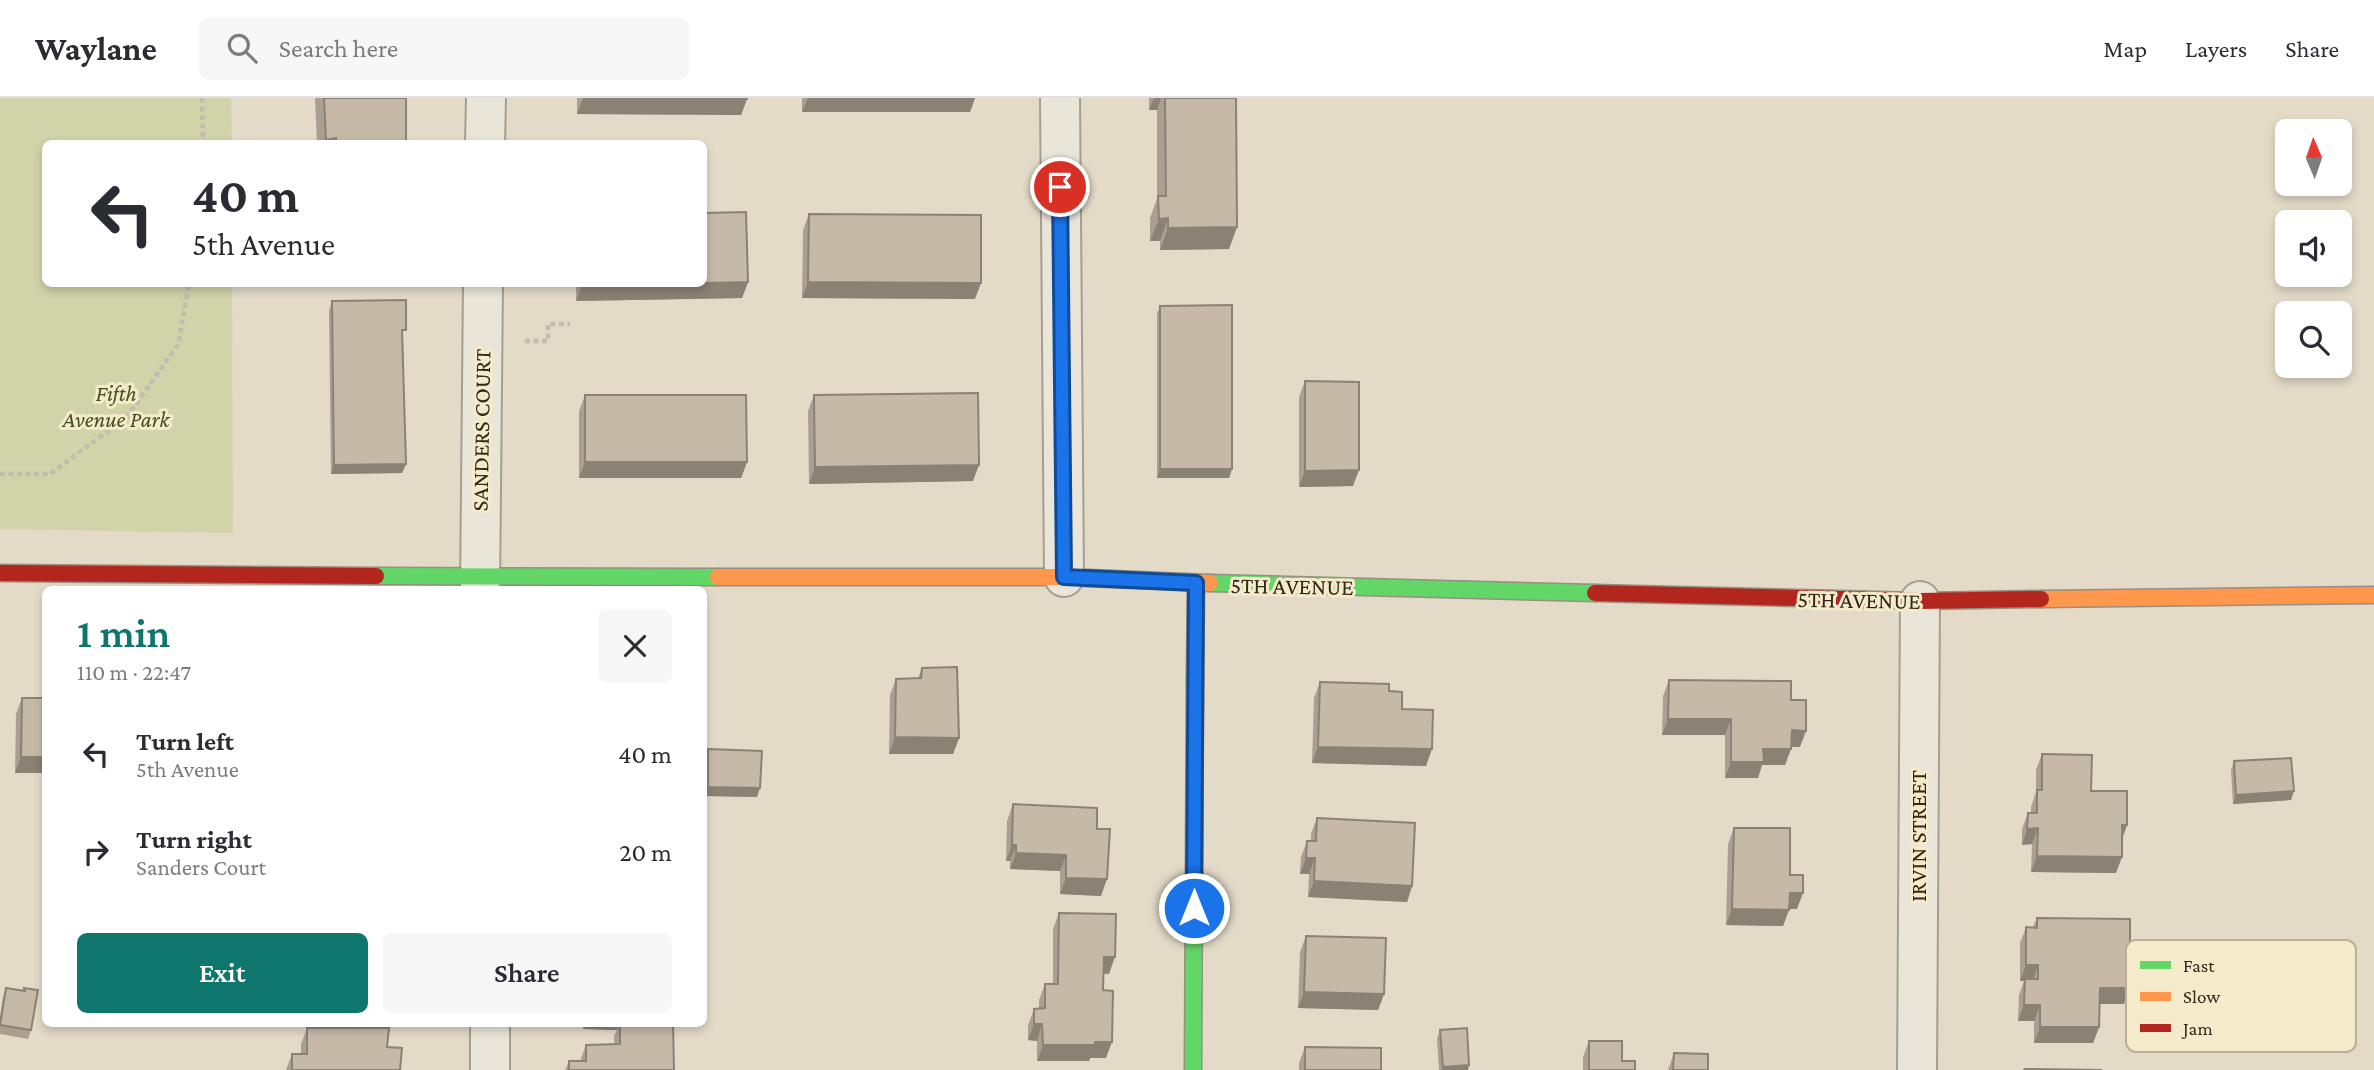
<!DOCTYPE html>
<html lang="en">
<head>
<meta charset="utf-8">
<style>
  :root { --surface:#fff; --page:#f7f7f7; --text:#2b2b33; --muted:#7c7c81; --line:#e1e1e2; --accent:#0f766e }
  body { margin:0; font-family:"Crimson Pro",serif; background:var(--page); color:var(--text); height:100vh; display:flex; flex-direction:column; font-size:26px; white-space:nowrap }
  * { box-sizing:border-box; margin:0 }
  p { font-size:23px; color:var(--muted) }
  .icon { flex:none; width:38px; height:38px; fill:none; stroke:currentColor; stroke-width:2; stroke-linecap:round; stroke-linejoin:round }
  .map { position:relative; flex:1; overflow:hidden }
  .side { position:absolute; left:42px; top:488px; width:665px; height:441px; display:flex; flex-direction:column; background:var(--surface); border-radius:10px; box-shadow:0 4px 10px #0003 }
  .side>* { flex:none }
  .banner { position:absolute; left:42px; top:42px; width:665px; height:147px; border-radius:10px; box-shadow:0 4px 10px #0003; background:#fff; color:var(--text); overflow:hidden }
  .needle { width:46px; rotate:358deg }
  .buttons { position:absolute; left:2275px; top:21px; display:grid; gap:14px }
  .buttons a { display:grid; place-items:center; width:77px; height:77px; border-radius:10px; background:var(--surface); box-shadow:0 4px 10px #0003; font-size:35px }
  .pin { position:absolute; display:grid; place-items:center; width:60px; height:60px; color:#fff; margin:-30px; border:4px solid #fff; border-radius:50%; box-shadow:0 2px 7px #0007 }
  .me { position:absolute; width:77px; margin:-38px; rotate:0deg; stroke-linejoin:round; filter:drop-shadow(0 0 5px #0008) }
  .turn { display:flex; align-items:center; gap:24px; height:147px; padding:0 35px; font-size:32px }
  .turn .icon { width:91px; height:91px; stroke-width:2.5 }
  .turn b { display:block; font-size:49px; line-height:60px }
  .round { display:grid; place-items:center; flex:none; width:74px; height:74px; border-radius:10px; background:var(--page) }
  .headline { display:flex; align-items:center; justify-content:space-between; height:119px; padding:0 35px }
  h1 { font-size:42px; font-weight:600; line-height:52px; color:var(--accent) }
  .primary-button { display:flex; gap:14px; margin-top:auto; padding:14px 35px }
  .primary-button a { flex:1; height:80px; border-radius:10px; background:var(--accent); color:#fff; font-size:28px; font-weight:600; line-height:80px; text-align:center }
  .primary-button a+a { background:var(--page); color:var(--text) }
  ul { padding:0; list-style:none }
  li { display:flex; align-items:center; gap:21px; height:98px; padding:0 35px }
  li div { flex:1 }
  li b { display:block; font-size:26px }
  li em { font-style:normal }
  header { display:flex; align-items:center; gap:42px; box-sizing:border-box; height:98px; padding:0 35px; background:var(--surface); border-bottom:2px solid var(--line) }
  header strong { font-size:33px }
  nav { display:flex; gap:38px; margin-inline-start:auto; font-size:24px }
  .search { width:490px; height:63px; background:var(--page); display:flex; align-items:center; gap:18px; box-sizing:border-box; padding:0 24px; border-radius:10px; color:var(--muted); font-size:26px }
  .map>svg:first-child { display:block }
</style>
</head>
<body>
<header>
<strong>Waylane</strong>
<div class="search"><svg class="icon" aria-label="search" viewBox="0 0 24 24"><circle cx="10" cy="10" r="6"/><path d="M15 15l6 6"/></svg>Search here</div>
<nav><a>Map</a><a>Layers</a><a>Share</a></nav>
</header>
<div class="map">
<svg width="2374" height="972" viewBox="0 0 2374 972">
  <rect width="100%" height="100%" fill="#e3dbc7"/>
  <!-- green -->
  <polygon fill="#d1d3a9" points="0,0 231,0 232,45 46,46 46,186 232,186 233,435 0,431"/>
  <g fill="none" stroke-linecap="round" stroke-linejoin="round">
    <!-- street casing -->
    <g stroke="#a69f91" stroke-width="42">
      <g id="street">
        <polyline points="1060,0 1064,479"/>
        <polyline points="485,46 486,0"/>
        <polyline points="480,492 483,186"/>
        <polyline points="490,972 490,926"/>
        <polyline points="1917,972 1920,503"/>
      </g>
    </g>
    <!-- fast casing -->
    <g stroke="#978f81" stroke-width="19">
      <g id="fast">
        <polyline points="376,478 718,479"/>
        <polyline points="1210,485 1595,495"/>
        <polyline points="1193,972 1195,580"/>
      </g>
    </g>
    <!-- slow casing -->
    <g stroke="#978f81" stroke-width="19">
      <g id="slow">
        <polyline points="718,479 1064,479 1210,485"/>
        <polyline points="2041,501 2374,497"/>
        <polyline points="1195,580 1196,485"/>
      </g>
    </g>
    <!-- jam casing -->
    <g stroke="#978f81" stroke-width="19">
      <g id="jam">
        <polyline points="0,475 376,478"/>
        <polyline points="1595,495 1920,503 2041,501"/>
      </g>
    </g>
    <!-- path -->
    <g stroke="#c2bcb1" stroke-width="4.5" stroke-dasharray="5 3.5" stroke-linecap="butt">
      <polyline points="202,0 203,46"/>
      <polyline points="525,243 548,243 548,226 570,226"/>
      <polyline points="0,376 50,376 126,320 178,247 189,186"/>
    </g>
    <!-- street -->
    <use href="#street" stroke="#eae5d9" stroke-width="38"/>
    <!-- fast -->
    <use href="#fast" stroke="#63d668" stroke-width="16"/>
    <!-- slow -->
    <use href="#slow" stroke="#ff974d" stroke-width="16"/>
    <!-- jam -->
    <use href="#jam" stroke="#b3261e" stroke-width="16"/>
  </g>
  <!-- wall -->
  <g fill="#aa9f90">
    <polygon points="315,0 406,0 406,45 412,46 317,46"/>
    <polygon points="577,0 747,0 741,17 577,16"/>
    <polygon points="802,0 975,0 970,14 802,14"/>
    <polygon points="1149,0 1236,0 1237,129 1229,151 1160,152 1160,143 1150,143 1150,120 1157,101 1157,12 1149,12"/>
    <polygon points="809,116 975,201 802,200 803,132"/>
    <polygon points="748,184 742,200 576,203 576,186 704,186"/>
    <polygon points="332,203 403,241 406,366 402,375 331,376 329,212"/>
    <polygon points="1160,208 1232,371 1229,380 1157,380 1157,216"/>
    <polygon points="1305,283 1353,388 1299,389 1299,299"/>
    <polygon points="585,297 747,364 741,380 579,380 579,313"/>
    <polygon points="814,297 973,383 809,386 808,313"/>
    <polygon points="922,570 959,640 953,656 889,656 890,597 896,581 918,580"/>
    <polygon points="1669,582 1791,602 1800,649 1791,649 1785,667 1762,667 1758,680 1725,680 1725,637 1662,637 1663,598"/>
    <polygon points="1320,584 1389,593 1402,611 1426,668 1312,665 1314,600"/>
    <polygon points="22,600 46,600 46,675 15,675 16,616"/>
    <polygon points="708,651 757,699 705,698 705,660"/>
    <polygon points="2042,656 2091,693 2127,727 2122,742 2116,775 2031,774 2032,746 2022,747 2022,731 2028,715 2031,715 2031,709 2036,694 2036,672"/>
    <polygon points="2234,663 2291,702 2233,706 2231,672"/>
    <polygon points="1013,706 1097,731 1101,798 1060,796 1060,773 1010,771 1010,763 1006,763 1007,723"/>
    <polygon points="1317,720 1412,788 1407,804 1308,799 1309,776 1300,776 1301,759 1307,743 1311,743 1311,736"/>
    <polygon points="1734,730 1797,811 1789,811 1783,828 1726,827 1728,746"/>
    <polygon points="1059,815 1109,876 1104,875 1103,892 1106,960 1090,960 1089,963 1037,963 1037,943 1028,942 1028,927 1034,911 1039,910 1039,902 1045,886 1053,886 1053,831"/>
    <polygon points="2037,820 2124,906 2099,906 2099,929 2093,945 2034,945 2034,923 2018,923 2019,897 2024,883 2020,883 2020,845 2026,829 2033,829"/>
    <polygon points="1306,838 1384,896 1378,912 1298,910 1300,854"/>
    <polygon points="6,890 23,893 24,890 31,932 28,941 0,936 0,919 3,899"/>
    <polygon points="583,926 673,926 674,972 565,972 569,963 580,963 586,947 614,946 614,938 617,932 583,931"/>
    <polygon points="307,930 387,949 400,972 286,972 292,956 301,956 301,946"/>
    <polygon points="1440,932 1468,972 1439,972 1437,941"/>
    <polygon points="1589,943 1622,963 1635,972 1583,972 1583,959"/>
    <polygon points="1305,949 1381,972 1299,972 1299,965"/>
    <polygon points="1674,955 1708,972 1668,972"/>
  </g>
  <!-- shaded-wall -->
  <g fill="#8b8276">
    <polygon points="583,0 747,1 741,17 577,16"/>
    <polygon points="808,0 975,0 970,14 802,14"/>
    <polygon points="1154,0 1161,0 1157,12 1149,12"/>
    <polygon points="336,40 335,46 324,46 326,42"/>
    <polygon points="1168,120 1160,143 1150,143 1159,121"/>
    <polygon points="1237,129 1229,151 1160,152 1168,130"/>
    <polygon points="748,184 742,200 576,203 582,187"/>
    <polygon points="808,184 981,185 975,201 802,200"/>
    <polygon points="585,364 747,364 741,380 579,380"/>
    <polygon points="406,366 402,375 331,376 334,367"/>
    <polygon points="979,367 973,383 809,386 815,369"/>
    <polygon points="1160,371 1232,371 1229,380 1157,380"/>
    <polygon points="1359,372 1353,388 1299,389 1305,373"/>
    <polygon points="1668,621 1731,621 1725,637 1662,637"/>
    <polygon points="1792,632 1806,633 1800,649 1786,649"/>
    <polygon points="895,639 959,640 953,656 889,656"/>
    <polygon points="1318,649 1432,651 1426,668 1312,665"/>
    <polygon points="1763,651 1791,651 1785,667 1762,667 1758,680 1725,680 1731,664"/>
    <polygon points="21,659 46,659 46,675 15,675"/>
    <polygon points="708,689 760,690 757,699 705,698"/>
    <polygon points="2294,693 2291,702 2233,706 2236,697"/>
    <polygon points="2122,727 2127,727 2121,743"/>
    <polygon points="2038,730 2032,746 2022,747 2027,731"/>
    <polygon points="1012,747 1016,747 1010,763 1006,763"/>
    <polygon points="1016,755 1066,757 1060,773 1010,771"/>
    <polygon points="2037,758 2122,759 2116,775 2031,774"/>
    <polygon points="1306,760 1315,760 1309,776 1300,776"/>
    <polygon points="1066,780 1107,781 1101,798 1060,796"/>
    <polygon points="1314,783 1412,788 1407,804 1308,799"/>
    <polygon points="1790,795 1803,795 1797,811 1784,811"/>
    <polygon points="1732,811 1789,812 1783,828 1726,827"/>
    <polygon points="1104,859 1115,859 1109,876 1098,875"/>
    <polygon points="2026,867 2038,867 2032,884 2025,881 2024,883 2020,883"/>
    <polygon points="2100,890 2130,890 2124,906 2094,906"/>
    <polygon points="1304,894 1384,896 1378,912 1298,910"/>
    <polygon points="2024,907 2040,907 2034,923 2018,923"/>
    <polygon points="585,926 619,926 617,932 583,931"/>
    <polygon points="1034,926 1042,926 1037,943 1028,942"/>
    <polygon points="2040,929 2099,929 2093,945 2034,945"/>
    <polygon points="1095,944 1112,944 1106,960 1090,960 1089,963 1037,963 1043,947"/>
    <polygon points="1469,967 1468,972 1442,972 1443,969"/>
  </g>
  <!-- building -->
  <g fill="#c6b9a8" stroke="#8b8276" stroke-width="2">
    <polygon points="324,0 406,0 406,45 412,46 337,46 336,40 326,42"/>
    <polygon points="609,0 747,0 747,1"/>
    <polygon points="1165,0 1236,0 1237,129 1168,130 1168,120 1159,121 1158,98 1166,98"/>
    <polygon points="746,114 748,184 704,185 704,115"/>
    <polygon points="809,116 981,117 981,185 808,184"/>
    <polygon points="582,186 663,186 582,187"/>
    <polygon points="406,202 406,232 402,232 406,366 334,367 332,203"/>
    <polygon points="1232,207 1232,371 1160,371 1160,208"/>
    <polygon points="1305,283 1359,284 1359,372 1305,373"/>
    <polygon points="978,295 979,367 815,369 814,297"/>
    <polygon points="585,297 746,297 747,364 585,364"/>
    <polygon points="957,569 959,640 895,639 896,581 921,580 922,570"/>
    <polygon points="1669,582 1791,583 1791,602 1806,602 1806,633 1792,632 1791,651 1763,651 1764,664 1731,664 1731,621 1668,621"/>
    <polygon points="1320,584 1389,586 1389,593 1402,594 1402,611 1433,612 1432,651 1318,649"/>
    <polygon points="22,600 46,600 46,659 21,659"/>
    <polygon points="708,651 762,653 760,690 708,689"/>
    <polygon points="2042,656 2092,657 2091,693 2127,693 2127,727 2122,727 2122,759 2037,758 2038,730 2027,731 2028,715 2037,715 2037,692 2042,692"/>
    <polygon points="2291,660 2294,693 2236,697 2234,663"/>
    <polygon points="1013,706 1097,710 1097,731 1110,731 1107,781 1066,780 1066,757 1016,755 1016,747 1012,747"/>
    <polygon points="1317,720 1415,725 1412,788 1314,783 1315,760 1306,760 1307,743 1316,743"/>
    <polygon points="1734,730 1790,730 1790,777 1803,777 1803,795 1790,795 1789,812 1732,811"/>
    <polygon points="1059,815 1116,816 1115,859 1104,859 1103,892 1113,893 1112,944 1095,944 1095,947 1043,947 1042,926 1034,926 1034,911 1045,910 1045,886 1058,886"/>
    <polygon points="2037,820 2130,821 2130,890 2100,890 2099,929 2040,929 2040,907 2024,907 2025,881 2038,881 2038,867 2026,867 2026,829 2037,830"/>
    <polygon points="1306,838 1386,840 1384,896 1304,894"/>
    <polygon points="6,890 25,893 24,890 38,892 31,932 0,927"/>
    <polygon points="620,926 673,926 674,972 569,972 569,963 586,963 586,947 620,946"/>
    <polygon points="307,930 389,930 387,949 402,950 400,972 292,972 292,956 307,956"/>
    <polygon points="1467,930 1469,967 1443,969 1440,932"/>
    <polygon points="1589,943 1622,943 1622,963 1635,963 1635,972 1589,972"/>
    <polygon points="1305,949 1381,950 1381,972 1305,972"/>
    <polygon points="1674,955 1708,956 1708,972 1673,972"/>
    <polygon points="2025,971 2102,972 2024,972"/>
  </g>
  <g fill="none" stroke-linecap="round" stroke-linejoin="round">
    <!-- route casing -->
    <g stroke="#114b97" stroke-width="18">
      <polyline id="route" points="1060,89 1064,479 1196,485 1194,810"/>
    </g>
    <!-- route -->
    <use href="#route" stroke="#1a73e8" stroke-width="12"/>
  </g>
  <g text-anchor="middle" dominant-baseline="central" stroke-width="6" stroke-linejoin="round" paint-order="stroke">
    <!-- park labels -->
    <g font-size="23" font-style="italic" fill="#435121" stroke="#f5ebcb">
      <text x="116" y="295">Fifth<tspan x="116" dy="26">Avenue Park</tspan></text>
    </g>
    <!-- street labels -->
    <g font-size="23" fill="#34281a" stroke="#f5ebcb">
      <text transform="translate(481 332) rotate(-89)">SANDERS COURT</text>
      <text transform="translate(1292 488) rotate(1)">5TH AVENUE</text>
      <text transform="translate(1859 502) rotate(1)">5TH AVENUE</text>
      <text transform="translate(1918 738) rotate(-90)">IRVIN STREET</text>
    </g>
  </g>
  <!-- legend -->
  <rect x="2126" y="842" width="230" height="112" rx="10" fill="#f5ebcb" stroke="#bbb096" stroke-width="2"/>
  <rect x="2140" y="863" width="31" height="8" fill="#63d668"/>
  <rect x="2140" y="894" width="31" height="9" fill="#ff974d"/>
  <rect x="2140" y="926" width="31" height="8" fill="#b3261e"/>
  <g font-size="19" fill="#34281a">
    <text x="2183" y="874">Fast</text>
    <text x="2183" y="905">Slow</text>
    <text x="2183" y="937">Jam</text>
  </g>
</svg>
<div class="buttons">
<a><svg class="needle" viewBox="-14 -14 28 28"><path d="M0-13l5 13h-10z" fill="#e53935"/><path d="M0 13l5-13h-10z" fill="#7c7c81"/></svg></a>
<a><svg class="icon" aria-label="sound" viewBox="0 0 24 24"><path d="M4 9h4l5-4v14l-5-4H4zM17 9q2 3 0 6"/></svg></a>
<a><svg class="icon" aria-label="search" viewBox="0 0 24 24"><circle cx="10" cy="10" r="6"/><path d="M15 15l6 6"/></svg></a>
</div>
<div class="pin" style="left:1060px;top:89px;background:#d93025"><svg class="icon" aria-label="arrive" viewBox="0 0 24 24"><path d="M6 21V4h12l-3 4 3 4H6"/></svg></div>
<svg class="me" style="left:1194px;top:810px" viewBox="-20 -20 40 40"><circle r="17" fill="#1a73e8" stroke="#fff" stroke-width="3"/><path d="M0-11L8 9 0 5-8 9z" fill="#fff"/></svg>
<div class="banner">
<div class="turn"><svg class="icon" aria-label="left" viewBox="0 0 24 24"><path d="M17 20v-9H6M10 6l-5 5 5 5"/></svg><div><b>40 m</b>5th Avenue</div></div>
</div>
<section class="side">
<div class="headline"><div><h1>1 min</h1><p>110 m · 22:47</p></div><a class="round"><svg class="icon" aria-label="close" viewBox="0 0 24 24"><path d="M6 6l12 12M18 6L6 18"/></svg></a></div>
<ul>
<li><svg class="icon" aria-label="left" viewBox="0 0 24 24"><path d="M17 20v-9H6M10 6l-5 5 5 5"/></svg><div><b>Turn left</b><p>5th Avenue</p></div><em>40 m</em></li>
<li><svg class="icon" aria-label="right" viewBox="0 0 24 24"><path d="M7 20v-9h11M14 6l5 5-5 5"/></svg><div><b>Turn right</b><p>Sanders Court</p></div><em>20 m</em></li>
</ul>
<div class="primary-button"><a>Exit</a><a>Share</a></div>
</section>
</div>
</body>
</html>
